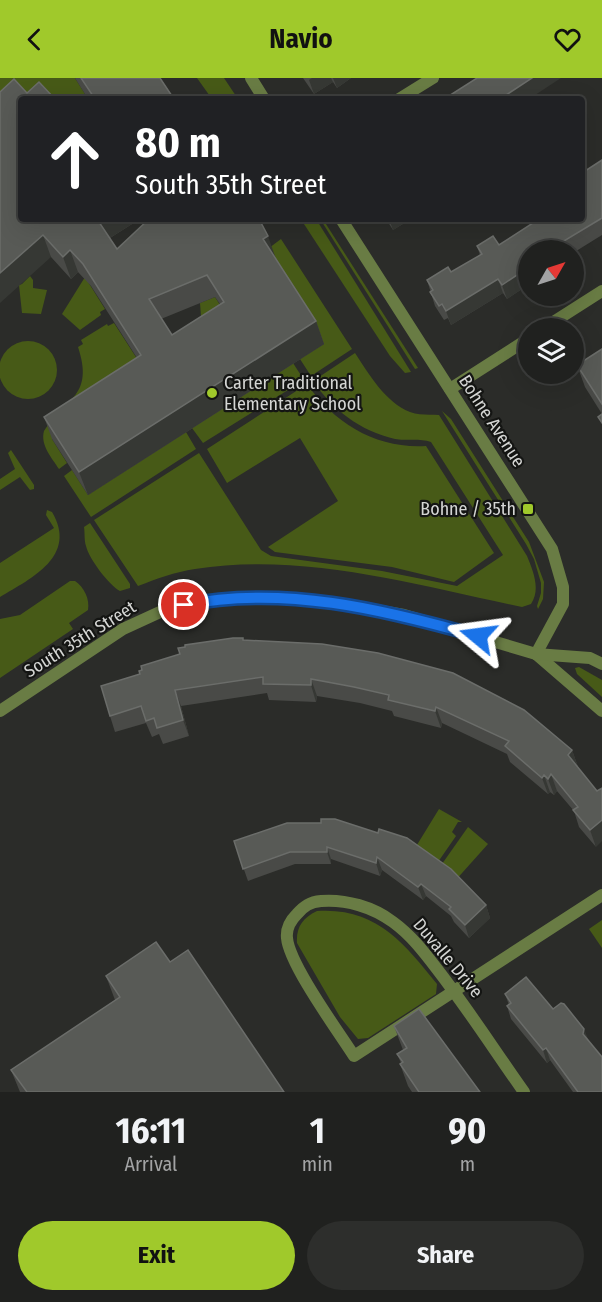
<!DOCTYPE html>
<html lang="en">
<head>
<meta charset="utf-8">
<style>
  :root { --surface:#20211f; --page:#2d2e2c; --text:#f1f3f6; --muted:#a2a3a4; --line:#3d3e3d; --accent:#a0c92b }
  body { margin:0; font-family:"Fira Sans Condensed",sans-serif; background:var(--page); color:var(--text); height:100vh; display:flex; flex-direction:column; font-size:22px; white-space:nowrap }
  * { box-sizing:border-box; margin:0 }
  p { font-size:20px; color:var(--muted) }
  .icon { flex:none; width:33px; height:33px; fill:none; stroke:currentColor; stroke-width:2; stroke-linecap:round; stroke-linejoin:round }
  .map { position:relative; height:1014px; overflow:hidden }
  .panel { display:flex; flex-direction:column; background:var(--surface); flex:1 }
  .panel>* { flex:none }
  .hud { position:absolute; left:18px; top:18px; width:567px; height:126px; border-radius:6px; box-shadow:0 6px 24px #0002,0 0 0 2px var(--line); background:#202124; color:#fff; overflow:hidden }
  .needle { width:39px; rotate:51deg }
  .tools { position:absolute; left:518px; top:162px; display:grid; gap:12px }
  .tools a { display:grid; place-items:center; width:66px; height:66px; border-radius:50%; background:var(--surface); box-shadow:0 6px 24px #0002,0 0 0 2px var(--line); font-size:30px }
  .pin { position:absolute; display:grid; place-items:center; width:51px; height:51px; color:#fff; margin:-26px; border:3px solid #fff; border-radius:50%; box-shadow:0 2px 6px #0007 }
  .me { position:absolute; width:66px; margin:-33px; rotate:286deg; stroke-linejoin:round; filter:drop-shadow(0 0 4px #0008) }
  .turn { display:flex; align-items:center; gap:21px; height:126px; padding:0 18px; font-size:27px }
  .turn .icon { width:78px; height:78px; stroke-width:2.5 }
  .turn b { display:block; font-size:42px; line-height:51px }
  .eta { display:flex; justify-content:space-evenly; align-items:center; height:102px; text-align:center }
  .eta b { font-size:36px; font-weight:700; line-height:42px }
  .cta { display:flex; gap:12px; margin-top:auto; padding:12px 18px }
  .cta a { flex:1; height:69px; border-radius:36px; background:var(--accent); color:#111; font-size:24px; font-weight:700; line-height:69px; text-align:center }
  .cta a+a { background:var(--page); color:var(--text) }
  header { display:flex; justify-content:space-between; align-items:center; height:78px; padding:0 18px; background:var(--accent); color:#111; font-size:27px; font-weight:700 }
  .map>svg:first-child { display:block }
</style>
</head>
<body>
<header><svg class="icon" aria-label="back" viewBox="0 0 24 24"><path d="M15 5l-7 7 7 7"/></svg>Navio<svg class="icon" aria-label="heart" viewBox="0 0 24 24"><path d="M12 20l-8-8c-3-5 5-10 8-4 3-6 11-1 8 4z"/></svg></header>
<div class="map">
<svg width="602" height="1014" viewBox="0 0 602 1014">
  <rect width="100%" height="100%" fill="#2b2c29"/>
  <!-- green -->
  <g fill="#475a17">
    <polygon points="0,0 75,0 88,21 21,21 0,44"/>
    <polygon points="197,0 224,0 238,21 212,21"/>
    <polygon points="312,141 316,141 411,294 405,295 390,278 304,146"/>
    <polygon points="324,143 418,290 415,291 322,144"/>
    <polygon points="281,161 352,271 311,298 300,281 324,266 269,170"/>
    <polygon points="30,198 33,202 33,210 47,212 41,236 22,235 19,207 22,206"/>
    <polygon points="85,199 105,231 100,234 101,237 80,252 62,236"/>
    <polygon points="215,219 229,241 203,265 200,225"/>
    <path d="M114 245 145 293 52 361 67 385 59 391C52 380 40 367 44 353 67 319 94 318 78 269L83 266 81 262 107 246 108 248Z"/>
    <circle cx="28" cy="292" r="29"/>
    <path d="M355 275C369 296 385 324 410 334 420 338 429 336 439 337L527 478C533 493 541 511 531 526L522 529C415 507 304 474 195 491 175 494 156 501 138 508L94 442 199 375 261 472 271 478 382 493 457 508 503 477 431 364C420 360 407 363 395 361 360 353 332 331 313 303Z"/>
    <polygon points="293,285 304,302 203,365 192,350"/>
    <path d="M307 306C335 346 377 371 426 368L494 475 454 504 392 489 275 474 268 469 338 423 300 360 227 405 207 371Z"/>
    <polygon points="442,333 451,341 529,464 544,504 543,521 538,531 537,528 541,515 541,505 534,481 526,466"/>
    <polygon points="186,354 196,371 91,439 64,398 72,392 88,417"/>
    <polygon points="11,372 34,407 34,411 30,412 20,399 0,412 0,401 15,391 8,375"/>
    <path d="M47 432 52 434C78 478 32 500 0 519V485L54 450 46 437Z"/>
    <path d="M90 445 130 506V510L120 513C109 507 89 481 86 468 84 462 85 455 84 449Z"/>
    <path d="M70 503H75C84 509 90 521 88 532L69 545 73 551 0 600V541L20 537Z"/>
    <polygon points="579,589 602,602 602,619 577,596 575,590"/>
    <polygon points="439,731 462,744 458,744 452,754 456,758 438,784 412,775"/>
    <polygon points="468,749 488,766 454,804 442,786"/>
    <path d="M317 833C376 829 404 865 437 906L436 916 368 960 358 961 340 939 297 865C296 850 302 840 317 833Z"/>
    <polygon points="602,842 602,870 589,851"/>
  </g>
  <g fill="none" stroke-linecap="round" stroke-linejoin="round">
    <!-- street -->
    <g stroke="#697c44" stroke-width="12">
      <polyline points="251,0 264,21"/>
      <polyline points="399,21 433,0"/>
      <polyline points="341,141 552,471 563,509 563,526 536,576"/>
      <polyline points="544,250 602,213"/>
      <polyline points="450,311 528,261"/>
      <polyline points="536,576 602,633"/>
      <polyline points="0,633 123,551 160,534 208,522 271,519 335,525 404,537 536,576 590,580 602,586"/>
      <path d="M524 1014C495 973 468 931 437 891 424 874 411 857 393 844 373 829 346 821 321 823 310 824 304 828 297 836 291 842 286 851 287 860 289 886 338 953 354 978L602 817"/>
    </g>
  </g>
  <!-- wall -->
  <g fill="#494a47" fill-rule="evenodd">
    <polygon points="75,0 160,0 174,21 88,21"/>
    <polygon points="303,0 351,0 337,10 333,4 314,16"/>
    <polygon points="602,82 602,157 573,175 573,172 528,172 528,207 507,221 503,215 451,247 448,240 444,242 435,228 427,202 451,194 480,177 477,168 499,167 537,143 536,141 582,141"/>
    <path d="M21 141H140L110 160 117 171 276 181 316 243 324 266 88 417 52 361 44 339 137 280 91 208 78 194 71 201 51 179ZM215 219 220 226 172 257 161 241Z"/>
    <polygon points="386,141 411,141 393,152"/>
    <polygon points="602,271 602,336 585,309 577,287"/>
    <polygon points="244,562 572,672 578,689 596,769 579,749 574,733 557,713 554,717 550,714 548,716 510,684 507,676 442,645 441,650 394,638 392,633 360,625 317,618 316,624 269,622 267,615 181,628 189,658 163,666 159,656 152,659 146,645 115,654 110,638 140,596 142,592 180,576"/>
    <polygon points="321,745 486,827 490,840 469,860 454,844 451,838 426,818 423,822 382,792 380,798 331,781 331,786 295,786 248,803 234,763"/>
    <polygon points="170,884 284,1014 20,1014 11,992 115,922 106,898"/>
    <polygon points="505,916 602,1014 573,1014 550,982 547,985 511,941 507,928 509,927"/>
    <polygon points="394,948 480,1014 412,1014 408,1008 400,986 401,985 397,976 403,972"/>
  </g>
  <!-- shaded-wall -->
  <g fill="#363834">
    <polygon points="312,0 331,0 333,4 314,16 309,2"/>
    <polygon points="333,0 351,0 337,10"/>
    <polygon points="532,0 561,0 529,21 500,21"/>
    <polygon points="97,141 140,141 105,163"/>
    <polygon points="389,141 411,141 393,152"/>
    <polygon points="43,157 51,179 0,225 0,195"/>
    <polygon points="268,158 276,181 263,161"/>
    <polygon points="558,164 560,172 545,172"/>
    <polygon points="70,172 78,194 71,201 63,179"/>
    <polygon points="528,183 528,207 507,221 502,207 523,186"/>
    <polygon points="498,201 503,215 451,247 446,233"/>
    <polygon points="316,243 324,266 88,417 79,394"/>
    <polygon points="311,601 317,618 316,624 311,607"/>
    <polygon points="175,612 181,628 189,658 183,642"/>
    <polygon points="436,629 442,645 441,650 435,633"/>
    <polygon points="572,672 578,689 574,693 568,677"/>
    <polygon points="551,696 557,713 554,717 548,701"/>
    <polygon points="544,697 550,714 548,716 542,700"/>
    <polygon points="602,742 602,763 596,769 590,752"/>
    <polygon points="327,769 331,781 331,786 327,774"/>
    <polygon points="377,779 382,792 380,798 376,785"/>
    <polygon points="421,806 426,818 423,822 418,809"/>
    <polygon points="486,827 490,840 469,860 465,847"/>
    <polygon points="584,951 589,963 583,956"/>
    <polygon points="546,970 550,982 547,985 543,972"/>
  </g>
  <!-- building -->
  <g fill="#585a56" stroke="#6b6d6a" stroke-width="1.5" fill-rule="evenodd">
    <polygon points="81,0 160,0 174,21 95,21"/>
    <polygon points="477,0 532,0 500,21 444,21"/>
    <path d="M14 1 27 15 39 4 55 21H21V141H97L117 171 149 141H259L268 158 263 161 316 243 79 394 44 339 141 277 83 186 70 172 63 179 43 157 0 195V14ZM207 197 224 224 172 257 149 221Z"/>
    <polygon points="602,82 602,140 559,166 558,164 545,172 528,172 528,183 523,186 526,191 502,207 498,201 446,233 442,226 439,228 430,214 433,212 427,202 448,189 451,194 482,176 477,168 493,158 499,167 539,141 582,141 582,95"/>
    <polygon points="602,271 602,326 577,287"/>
    <polygon points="602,336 602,345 598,339"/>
    <polygon points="233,560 243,560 243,562 322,566 378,575 453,595 524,632 572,672 568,677 597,713 602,710 602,742 590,752 573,732 578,729 551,696 548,701 544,697 542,700 505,668 509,663 436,629 435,633 388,622 389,617 354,609 311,601 311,607 263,606 263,599 175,612 183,642 157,650 154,640 146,643 141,628 110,638 101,608 140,596 139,593 142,592 141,588 180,576 178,570 185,569 185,567"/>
    <polygon points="321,741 335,741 378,755 379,751 407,760 451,791 486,827 465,847 449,831 451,829 421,806 418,809 377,779 376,785 327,769 327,774 290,774 243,791 234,763 287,745 321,745"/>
    <polygon points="156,864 170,884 188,872 284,1014 27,1014 11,992 120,919 106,898"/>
    <polygon points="526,899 553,931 561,925 564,926 584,951 583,956 602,979 602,1014 578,1014 546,970 543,972 507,928 511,925 505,916"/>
    <polygon points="419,931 480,1014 419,1014 400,986 403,984 397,976 407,970 394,948"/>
  </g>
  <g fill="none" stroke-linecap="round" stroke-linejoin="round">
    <!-- route casing -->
    <g stroke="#114b97" stroke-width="15">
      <path id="route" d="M184 527C283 507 382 531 478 558"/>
    </g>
    <!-- route -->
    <use href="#route" stroke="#1a73e8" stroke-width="10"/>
  </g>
  <!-- markers -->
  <g fill="#a0c92b" stroke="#141513" stroke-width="2">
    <circle cx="212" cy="315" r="6"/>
    <rect x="522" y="425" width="12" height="12" rx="3"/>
  </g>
  <g text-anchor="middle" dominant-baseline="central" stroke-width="4.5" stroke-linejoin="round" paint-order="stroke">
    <!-- poi labels -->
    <g font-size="18" fill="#d5d6d4" stroke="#141513" text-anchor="start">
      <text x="224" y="305">Carter Traditional<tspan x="224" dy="21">Elementary School</tspan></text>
      <text x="516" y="431" text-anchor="end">Bohne / 35th</text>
    </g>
    <!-- street labels -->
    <g font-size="18" fill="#d5d6d4" stroke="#141513">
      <text transform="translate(492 343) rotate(57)">Bohne Avenue</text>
      <text transform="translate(80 561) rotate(-32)">South 35th Street</text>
      <text transform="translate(448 880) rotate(50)">Duvalle Drive</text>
    </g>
  </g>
</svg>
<div class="tools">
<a><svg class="needle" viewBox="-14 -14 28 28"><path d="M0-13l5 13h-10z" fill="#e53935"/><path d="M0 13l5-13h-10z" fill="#a2a3a4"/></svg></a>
<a><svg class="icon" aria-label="layers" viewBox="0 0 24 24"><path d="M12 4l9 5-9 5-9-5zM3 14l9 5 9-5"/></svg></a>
</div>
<div class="pin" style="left:184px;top:527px;background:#d93025"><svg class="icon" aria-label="arrive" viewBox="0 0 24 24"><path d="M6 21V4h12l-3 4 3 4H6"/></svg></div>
<svg class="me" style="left:478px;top:558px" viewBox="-20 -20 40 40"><path d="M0-17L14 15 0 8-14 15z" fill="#1a73e8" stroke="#fff" stroke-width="4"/></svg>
<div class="hud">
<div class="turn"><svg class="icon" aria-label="ahead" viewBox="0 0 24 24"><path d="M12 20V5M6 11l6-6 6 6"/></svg><div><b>80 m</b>South 35th Street</div></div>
</div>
</div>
<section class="panel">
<div class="eta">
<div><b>16:11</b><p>Arrival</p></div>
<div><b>1</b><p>min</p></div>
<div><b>90</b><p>m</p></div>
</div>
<div class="cta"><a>Exit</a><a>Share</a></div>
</section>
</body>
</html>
